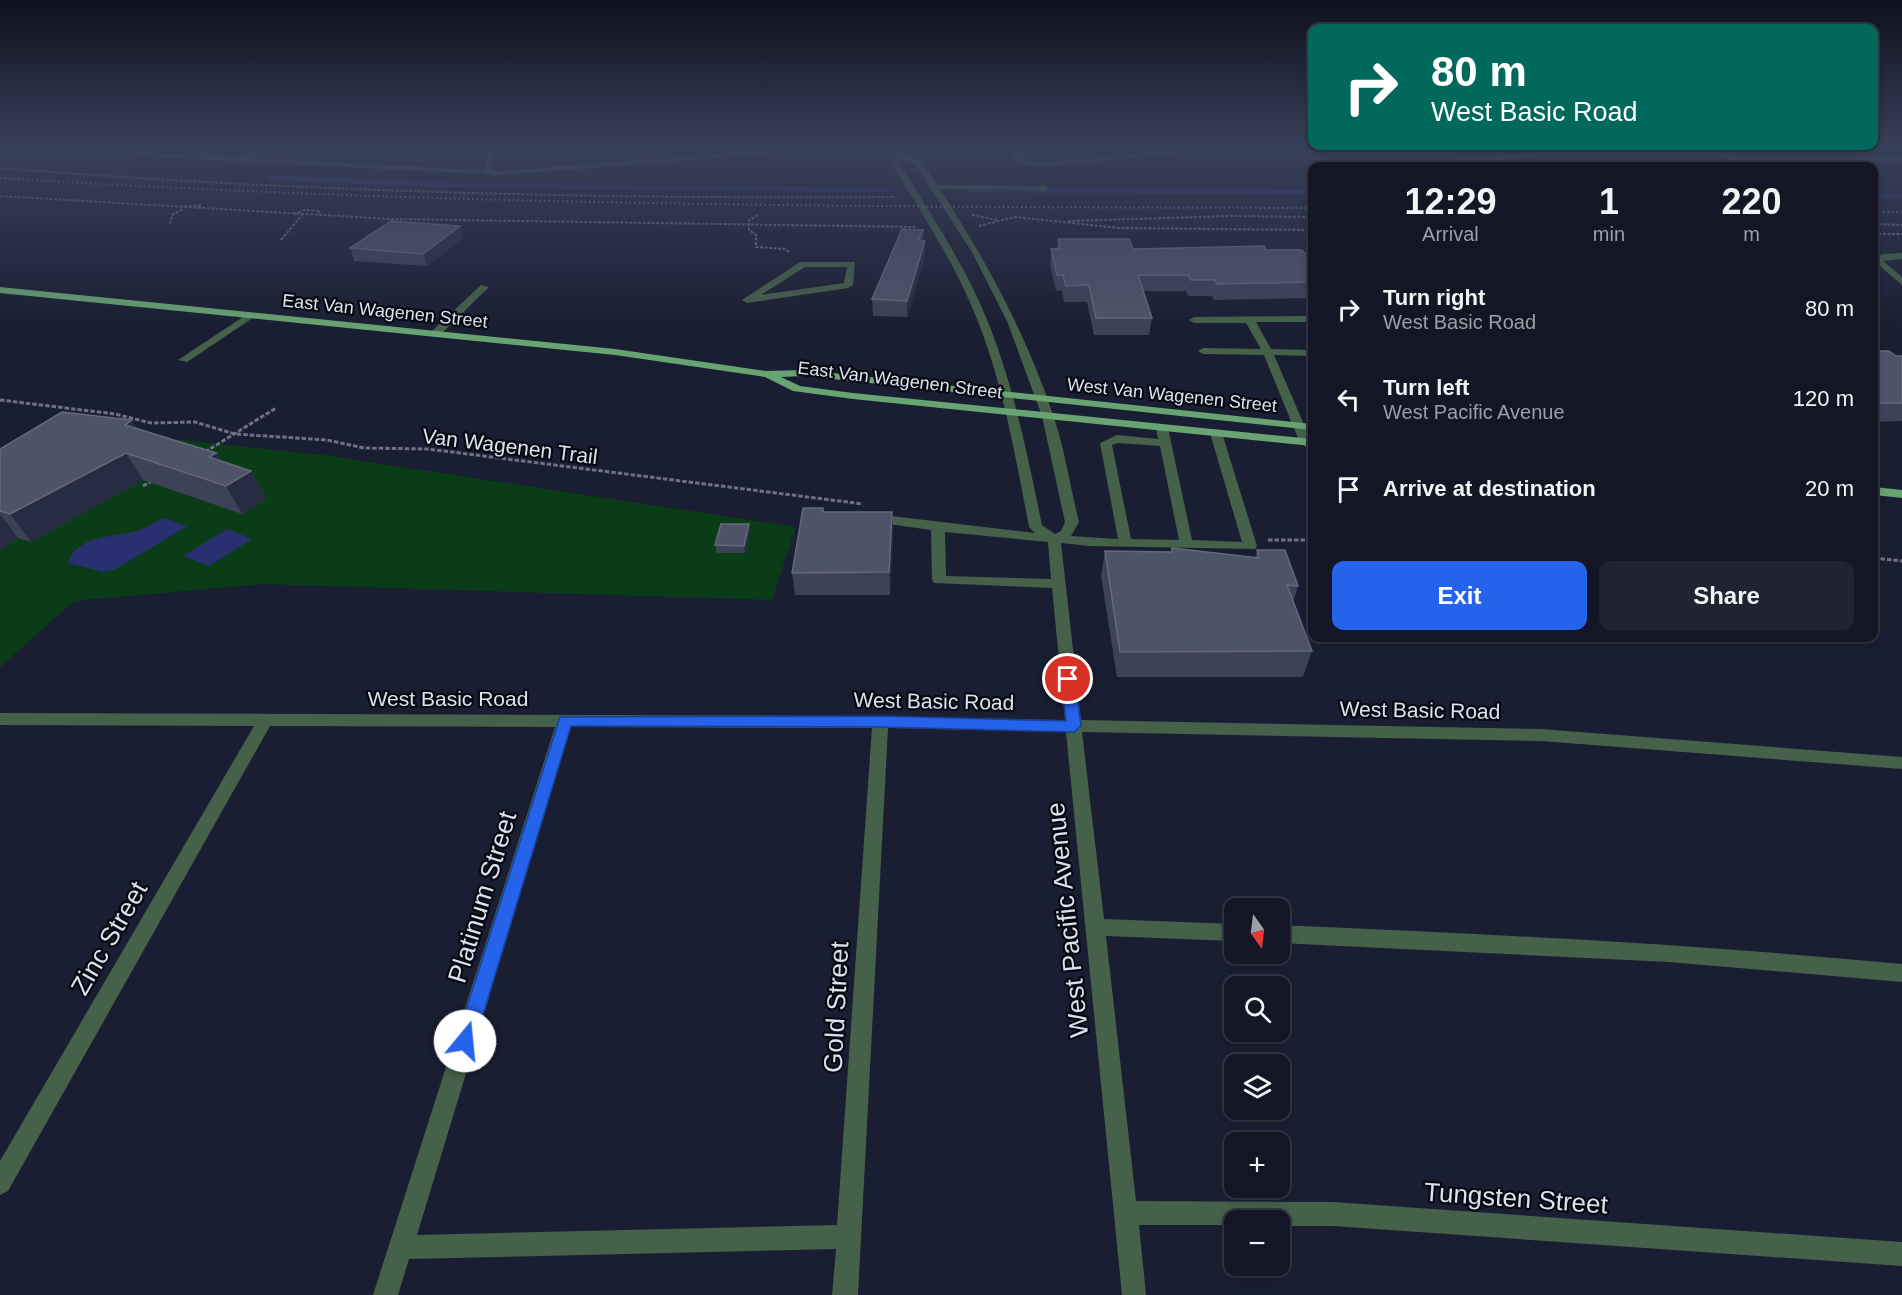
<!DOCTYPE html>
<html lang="en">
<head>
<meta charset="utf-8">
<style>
  :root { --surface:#141626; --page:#212332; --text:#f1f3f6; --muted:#9d9fa7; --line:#333543; --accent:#2563eb }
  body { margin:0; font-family:Arial,sans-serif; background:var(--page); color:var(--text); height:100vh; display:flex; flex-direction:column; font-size:22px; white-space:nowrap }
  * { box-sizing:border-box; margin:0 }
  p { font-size:20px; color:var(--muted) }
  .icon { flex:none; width:33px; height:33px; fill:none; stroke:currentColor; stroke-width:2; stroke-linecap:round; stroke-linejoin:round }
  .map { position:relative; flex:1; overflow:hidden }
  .side { position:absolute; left:1308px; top:162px; width:570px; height:480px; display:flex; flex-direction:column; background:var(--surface); border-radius:12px; box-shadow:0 3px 9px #0003,0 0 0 2px var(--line) }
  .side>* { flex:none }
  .top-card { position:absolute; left:1308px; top:24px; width:570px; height:126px; border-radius:12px; box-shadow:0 3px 9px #0003,0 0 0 2px var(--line); background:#00695c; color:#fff; overflow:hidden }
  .needle { width:39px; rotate:166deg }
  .tools { position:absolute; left:1224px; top:898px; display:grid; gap:12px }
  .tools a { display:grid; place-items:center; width:66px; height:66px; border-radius:12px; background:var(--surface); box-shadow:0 3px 9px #0003,0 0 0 2px var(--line); font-size:30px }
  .pin { position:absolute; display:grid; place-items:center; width:51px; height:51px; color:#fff; margin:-26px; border:3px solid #fff; border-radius:50%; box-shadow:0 2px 6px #0007 }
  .me { position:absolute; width:66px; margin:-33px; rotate:17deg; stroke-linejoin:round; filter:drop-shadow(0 0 4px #0008) }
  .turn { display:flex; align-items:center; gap:21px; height:126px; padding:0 24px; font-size:27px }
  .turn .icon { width:78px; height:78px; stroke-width:2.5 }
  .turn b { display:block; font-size:42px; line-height:51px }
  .eta { display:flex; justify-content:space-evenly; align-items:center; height:102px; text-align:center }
  .eta b { font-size:36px; font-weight:800; line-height:42px }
  .button { display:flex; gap:12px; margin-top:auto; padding:12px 24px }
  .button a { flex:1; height:69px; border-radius:12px; background:var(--accent); color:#fff; font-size:24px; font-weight:800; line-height:69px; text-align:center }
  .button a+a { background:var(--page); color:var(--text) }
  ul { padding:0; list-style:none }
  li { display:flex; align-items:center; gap:18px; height:90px; padding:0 24px }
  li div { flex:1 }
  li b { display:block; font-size:22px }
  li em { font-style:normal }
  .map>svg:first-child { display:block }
</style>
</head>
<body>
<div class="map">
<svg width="1902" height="1295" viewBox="0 0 1902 1295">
  <rect width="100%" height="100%" fill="#1a1e32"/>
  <!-- green -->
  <polygon fill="#0a3c18" points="40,425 323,455 796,527 772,600 262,584 74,601 0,667 0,449"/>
  <!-- water -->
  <g fill="#293071">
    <path d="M163 518 187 526 116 569 103 572 68 563C78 534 113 538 137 531 146 528 155 522 163 518Z"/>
    <polygon points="227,529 252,539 209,566 183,556"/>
  </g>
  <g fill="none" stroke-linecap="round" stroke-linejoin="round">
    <!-- stream -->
    <g stroke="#293071" stroke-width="4.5">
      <polyline points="271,178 486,186 888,190"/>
      <polyline points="968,190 1312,192"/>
      <polyline points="1874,196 1902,196"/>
    </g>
    <!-- path-far1 -->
    <g stroke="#6d7183" stroke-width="2" stroke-dasharray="3 1.5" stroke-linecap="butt">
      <path d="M0 168C298 192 596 199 895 197"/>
      <polyline points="0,196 390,219 915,227"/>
      <polyline points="180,207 201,205 198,209"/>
      <polyline points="294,214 305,210 320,211 316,215"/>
      <polyline points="758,215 749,220 749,230 756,235 756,247 785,249 789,252"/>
      <polyline points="972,215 997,220"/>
      <polyline points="1068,221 1231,216 1312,217"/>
      <polyline points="170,224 172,215 183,209"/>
      <polyline points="1874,224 1902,225"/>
      <polyline points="979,226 1015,217 1119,228 1312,230"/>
      <polyline points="1874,234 1902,234"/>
      <polyline points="281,240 302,215"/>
    </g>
    <!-- path -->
    <g stroke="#6d7183" stroke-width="3" stroke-dasharray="4.5 2" stroke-linecap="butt">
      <polyline points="0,400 115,414 151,423 195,422 235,434 327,440 364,448 428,449 863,504"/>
      <polyline points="205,452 276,408"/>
      <polyline points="143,486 154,480"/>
      <polyline points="1268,540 1312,540"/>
      <polyline points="1874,558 1902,561"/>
    </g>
    <!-- minor -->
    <g fill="#456149" fill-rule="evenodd">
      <polygon points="140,148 147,148 145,152 153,153 240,157 258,148 266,148 250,158 484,170 489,148 496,148 491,170 501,171 791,148 818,148 814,150 501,175 153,157 140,156 137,151"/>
      <path d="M893 148H900L905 154 921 160 937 185 1045 186 1049 188 1044 192 1040 190 940 189C986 261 1026 333 1053 415 1065 449 1070 487 1079 522L1071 536 1118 539 1100 443 1117 435 1158 439 1156 428 1162 425 1168 428 1192 540 1242 542 1210 433 1216 429 1222 433 1257 546 1255 549 1089 546 1061 543 1081 720 1541 729 1902 757V769L1541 741 1082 732 1104 919 1234 924V941L1106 936 1136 1201 1333 1202 1902 1242V1266L1333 1226H1280V1221H1234V1225H1139L1146 1295H1122L1066 732 888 728 858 1295H832L836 1249 409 1259 398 1295H373L555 727 270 726 8 1191 0 1195V1161L254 726 0 725V713L880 716 1065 720 1052 588 934 583 932 580 931 530 874 522 867 518 874 514 1035 533 1029 527C1014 449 1001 370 968 298 947 251 918 207 891 163L898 156ZM903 159 915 164 972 252 1007 321 1042 416 1065 522 1061 531 1055 534 1042 525C1028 458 1015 391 990 327 967 268 932 216 899 163ZM1118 443 1160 446 1179 540 1131 539 1112 445ZM945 532 1048 542 1051 579 946 576ZM571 727 872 728 837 1225 417 1235Z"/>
      <polygon points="1004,148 1012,148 1025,160 1036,163 1210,148 1235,148 1036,167 1019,164"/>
      <polygon points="1297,148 1305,148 1333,166 1325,166"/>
      <polygon points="1594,148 1618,148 1435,166 1412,166 1416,164"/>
      <polygon points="1701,148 1711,148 1737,157 1902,157 1902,161 1736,161"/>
      <polygon points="1902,253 1902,259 1883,261 1902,277 1902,285 1874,261 1874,258 1883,254"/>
      <path d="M800 262H855L853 285 848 288 747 303 742 300ZM805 267H847L844 283 761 295Z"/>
      <polygon points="481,285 489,287 439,336 431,336 431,332"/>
      <polygon points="249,313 257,315 187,362 178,360"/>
      <polygon points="1312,316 1312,322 1256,322 1271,349 1312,350 1312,356 1274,355 1312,443 1306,447 1300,443 1264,355 1203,354 1198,351 1203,348 1261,349 1246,323 1194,323 1189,320 1194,317"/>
      <path d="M1280 925C1488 934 1695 944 1902 964V982L1669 962 1280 943Z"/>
    </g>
    <!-- major -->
    <g fill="#68a372" fill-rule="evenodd">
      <polygon points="0,287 615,349 766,371 804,370 1312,424 1312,430 804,376 781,377 800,386 853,393 1312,439 1312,446 853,399 793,391 765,377 615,355 0,293"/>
      <polygon points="1874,487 1902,490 1902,498 1874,495"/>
    </g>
    <!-- rail -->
    <g stroke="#868a9b" stroke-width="2" stroke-dasharray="1.5 3" stroke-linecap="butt">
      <path d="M0 178C437 206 874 207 1312 208"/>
      <polyline points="1874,212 1902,212"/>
    </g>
  </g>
  <!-- wall -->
  <g fill="#3e4257">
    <polygon points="460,226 463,238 427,266 354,261 350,248"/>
    <polygon points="923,230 925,256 907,317 873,316 872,299"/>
    <polygon points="1058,239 1133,249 1266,250 1312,261 1312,298 1214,300 1212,296 1188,296 1186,291 1143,291 1152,318 1149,335 1094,335 1087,302 1064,302 1062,290 1056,291 1050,264 1051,249 1057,248"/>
    <polygon points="1874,351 1896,356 1902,356 1902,421 1874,422"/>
    <polygon points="132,420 136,428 216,453 221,461 251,471 266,499 242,514 143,480 31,542 18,538 0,551 0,449"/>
    <polygon points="823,512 892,512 893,534 890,595 795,595 792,573"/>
    <polygon points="749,524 750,532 745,553 717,553 715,545"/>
    <polygon points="1172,548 1255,558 1257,550 1298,586 1293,603 1312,651 1303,677 1117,677 1101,576 1105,551 1172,552"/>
  </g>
  <!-- shaded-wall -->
  <g fill="#282c42">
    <polygon points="460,226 463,238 427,266 423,254"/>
    <polygon points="923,230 924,246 919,240"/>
    <polygon points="925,241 925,256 907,317 907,301"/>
    <polygon points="132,420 148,447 125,425"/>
    <polygon points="126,453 143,480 31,542 10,514"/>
    <polygon points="216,453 232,480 209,457"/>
    <polygon points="251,471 266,499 242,514 226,486"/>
    <polygon points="892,512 893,534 890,595 889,572"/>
    <polygon points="0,514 18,538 0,551"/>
    <polygon points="749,524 750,532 745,553 744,546"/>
  </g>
  <!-- building -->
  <g fill="#4f5368" stroke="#65697d" stroke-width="1.5">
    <polygon points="391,221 460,226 423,254 350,248"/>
    <polygon points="902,229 923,230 919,240 925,241 907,301 872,299"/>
    <polygon points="1058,239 1129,239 1133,249 1264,246 1266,250 1302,250 1312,261 1312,282 1217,284 1215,280 1191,280 1188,275 1138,275 1152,318 1096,318 1089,285 1066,286 1063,275 1057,275 1051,249 1060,248"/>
    <polygon points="1874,351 1889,351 1896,356 1902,356 1902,403 1880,403 1874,398"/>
    <polygon points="62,412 132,420 125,425 216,453 209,457 251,471 226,486 126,453 10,514 0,511 0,449"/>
    <polygon points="803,508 823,508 823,512 892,512 889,572 792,573"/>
    <polygon points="721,524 749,524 744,546 715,545"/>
    <polygon points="1172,548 1259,558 1257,550 1285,550 1298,586 1287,585 1312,651 1120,652 1105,551 1172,552"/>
  </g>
  <!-- sky -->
  <linearGradient id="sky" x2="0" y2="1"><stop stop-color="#0e101c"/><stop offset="0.45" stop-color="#38415a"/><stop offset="1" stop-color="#38415a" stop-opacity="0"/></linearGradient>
  <rect width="1902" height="329" fill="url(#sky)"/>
  <!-- route -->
  <polygon fill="#2563eb" stroke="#184099" stroke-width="1.5" points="1068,674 1075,679 1081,726 1074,732 880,727 571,726 475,1041 472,1047 465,1050 459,1047 456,1041 560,717 880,716 1066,721 1061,679"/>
  <g text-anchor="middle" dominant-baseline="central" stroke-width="4.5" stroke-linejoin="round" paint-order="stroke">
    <!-- far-street labels -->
    <g font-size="18" fill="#dde1ef" stroke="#070811">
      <text transform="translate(385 311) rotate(6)">East Van Wagenen Street</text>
      <text transform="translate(900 380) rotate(7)">East Van Wagenen Street</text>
      <text transform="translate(1172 395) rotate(6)">West Van Wagenen Street</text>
    </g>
    <!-- street labels -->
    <g font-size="21" fill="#dde1ef" stroke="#070811">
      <text transform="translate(510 446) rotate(7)">Van Wagenen Trail</text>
      <text x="448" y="698">West Basic Road</text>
      <text transform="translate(934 701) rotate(1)">West Basic Road</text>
      <text transform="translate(1420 710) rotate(1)">West Basic Road</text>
    </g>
    <!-- near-street labels -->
    <g font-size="26" fill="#dde1ef" stroke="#070811">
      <text transform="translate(482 897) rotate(-73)">Platinum Street</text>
      <text transform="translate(1067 920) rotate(-96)">West Pacific Avenue</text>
      <text transform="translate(109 938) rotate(-60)">Zinc Street</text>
      <text transform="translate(836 1007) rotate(-87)">Gold Street</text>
      <text transform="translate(1516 1198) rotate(4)">Tungsten Street</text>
    </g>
  </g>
</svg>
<div class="tools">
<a><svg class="needle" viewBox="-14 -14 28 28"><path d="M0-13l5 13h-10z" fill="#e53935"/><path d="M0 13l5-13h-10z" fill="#9d9fa7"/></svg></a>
<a><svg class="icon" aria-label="search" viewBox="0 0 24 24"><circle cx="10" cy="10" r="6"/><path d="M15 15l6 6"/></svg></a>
<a><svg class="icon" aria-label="layers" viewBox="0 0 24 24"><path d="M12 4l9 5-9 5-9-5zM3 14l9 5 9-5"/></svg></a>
<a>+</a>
<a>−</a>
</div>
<div class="pin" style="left:1068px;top:679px;background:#d93025"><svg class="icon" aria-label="arrive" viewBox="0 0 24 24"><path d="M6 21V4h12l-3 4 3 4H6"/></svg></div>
<svg class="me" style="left:465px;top:1041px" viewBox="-20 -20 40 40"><circle r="19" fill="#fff"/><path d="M0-13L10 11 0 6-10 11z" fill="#2563eb"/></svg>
<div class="top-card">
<div class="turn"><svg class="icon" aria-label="right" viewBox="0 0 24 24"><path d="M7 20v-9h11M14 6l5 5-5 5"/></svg><div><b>80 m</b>West Basic Road</div></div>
</div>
<section class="side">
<div class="eta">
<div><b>12:29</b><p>Arrival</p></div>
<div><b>1</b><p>min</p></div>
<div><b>220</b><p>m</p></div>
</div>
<ul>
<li><svg class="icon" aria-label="right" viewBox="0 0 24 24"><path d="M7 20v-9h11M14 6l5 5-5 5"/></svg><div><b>Turn right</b><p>West Basic Road</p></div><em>80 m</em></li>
<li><svg class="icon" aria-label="left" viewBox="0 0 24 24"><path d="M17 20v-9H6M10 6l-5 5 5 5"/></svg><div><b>Turn left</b><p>West Pacific Avenue</p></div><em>120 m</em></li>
<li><svg class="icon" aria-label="arrive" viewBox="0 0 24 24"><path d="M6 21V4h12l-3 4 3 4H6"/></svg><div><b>Arrive at destination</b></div><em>20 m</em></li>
</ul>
<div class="button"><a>Exit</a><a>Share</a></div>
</section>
</div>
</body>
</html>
